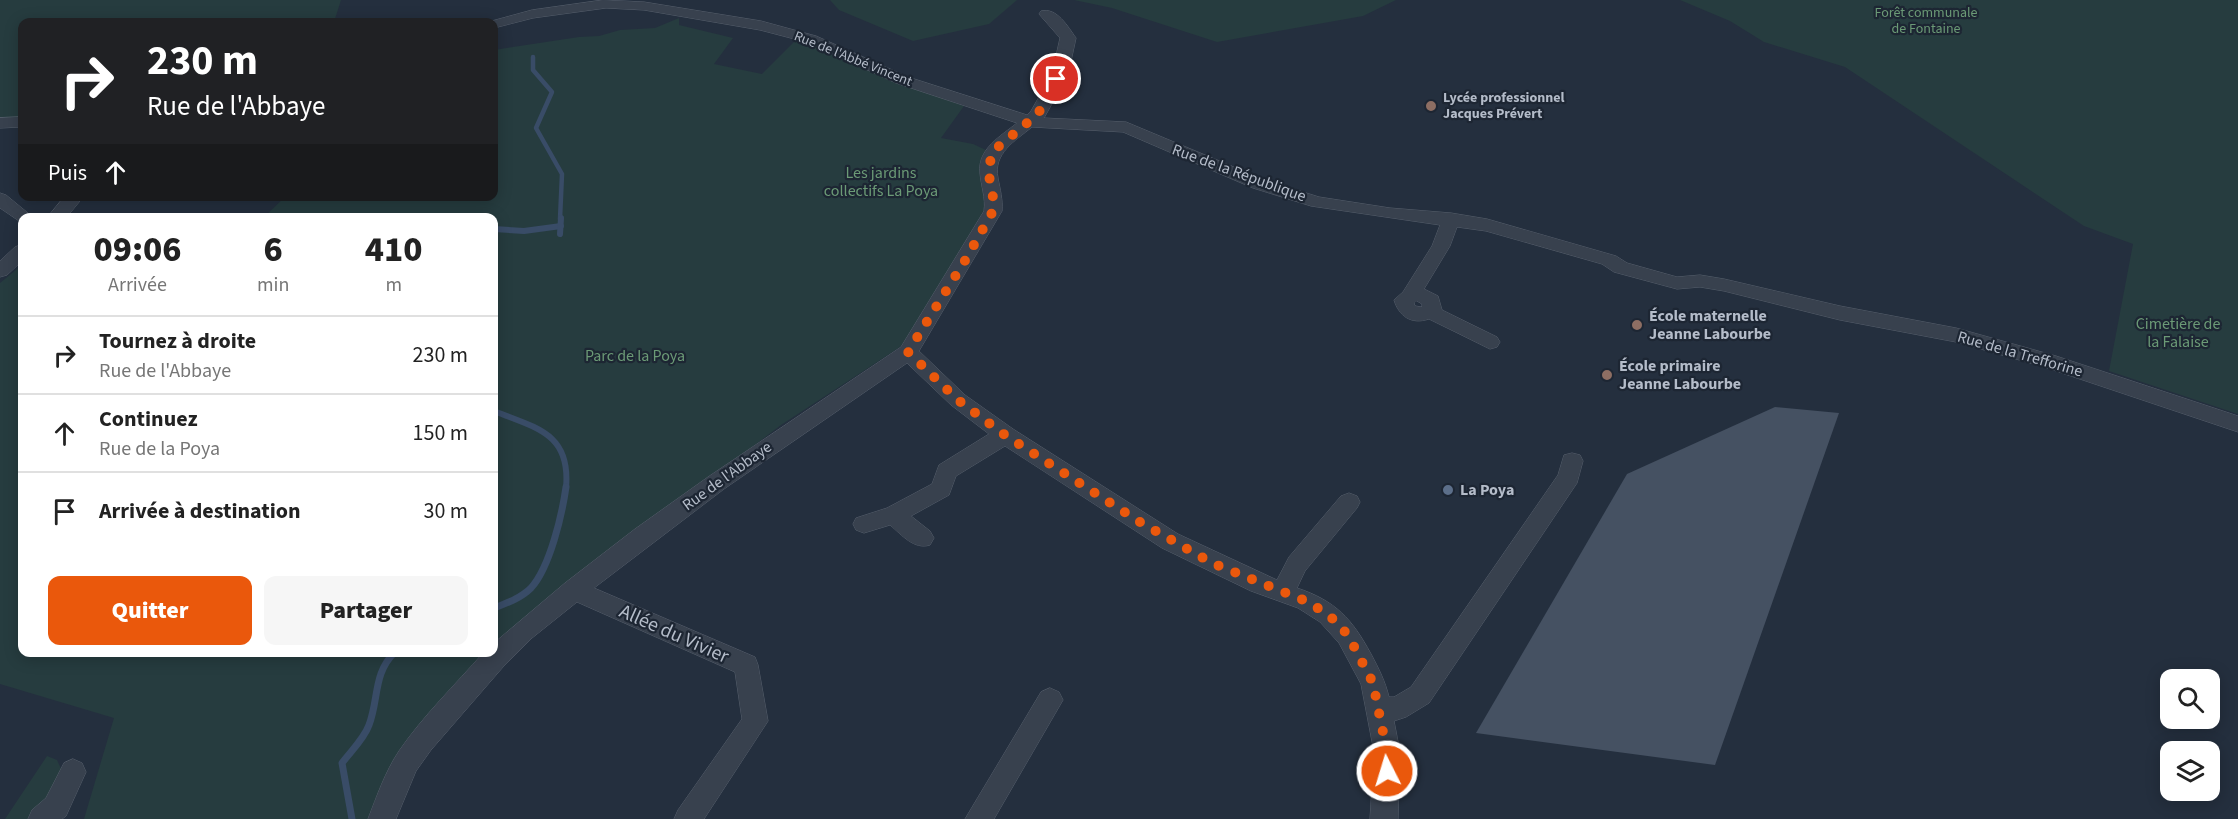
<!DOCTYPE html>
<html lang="fr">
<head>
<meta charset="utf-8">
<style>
  :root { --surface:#fff; --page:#f6f6f6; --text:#222; --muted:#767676; --line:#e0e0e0; --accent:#ea580c }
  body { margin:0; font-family:"Source Sans 3",sans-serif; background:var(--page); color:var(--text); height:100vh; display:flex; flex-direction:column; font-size:22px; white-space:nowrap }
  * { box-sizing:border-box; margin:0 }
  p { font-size:20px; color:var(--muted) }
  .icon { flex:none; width:33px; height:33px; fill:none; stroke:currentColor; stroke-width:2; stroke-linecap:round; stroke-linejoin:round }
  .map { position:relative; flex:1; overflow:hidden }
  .panel { position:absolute; left:18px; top:213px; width:480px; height:444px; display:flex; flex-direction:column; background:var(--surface); border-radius:12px; box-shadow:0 3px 15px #0003 }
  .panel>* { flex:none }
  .top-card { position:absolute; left:18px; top:18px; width:480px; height:183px; border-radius:12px; box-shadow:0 3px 15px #0003; background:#202124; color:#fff; overflow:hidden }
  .controls { position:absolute; left:2160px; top:669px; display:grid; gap:12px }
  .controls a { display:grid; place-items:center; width:60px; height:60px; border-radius:12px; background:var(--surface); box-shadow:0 3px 15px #0003; font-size:30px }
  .pin { position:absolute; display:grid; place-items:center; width:51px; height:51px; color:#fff; margin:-26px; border:3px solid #fff; border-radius:50%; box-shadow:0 2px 6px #0007 }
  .me { position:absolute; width:66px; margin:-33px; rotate:355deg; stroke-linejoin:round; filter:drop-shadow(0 0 4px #0008) }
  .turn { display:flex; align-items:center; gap:21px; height:126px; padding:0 30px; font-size:27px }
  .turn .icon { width:78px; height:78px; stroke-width:2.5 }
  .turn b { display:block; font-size:42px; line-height:51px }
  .then { display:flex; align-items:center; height:57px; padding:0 30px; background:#0003; gap:12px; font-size:22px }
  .eta { display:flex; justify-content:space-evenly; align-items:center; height:102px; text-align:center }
  .eta b { font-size:36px; font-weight:800; line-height:42px }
  .cta { display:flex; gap:12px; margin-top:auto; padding:12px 30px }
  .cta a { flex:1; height:69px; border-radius:12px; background:var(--accent); color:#fff; font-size:24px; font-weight:800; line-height:69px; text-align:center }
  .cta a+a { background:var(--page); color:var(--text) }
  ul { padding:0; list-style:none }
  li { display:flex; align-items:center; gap:18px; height:78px; padding:0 30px; border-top:2px solid var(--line) }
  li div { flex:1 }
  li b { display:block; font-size:22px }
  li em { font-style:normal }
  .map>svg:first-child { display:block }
</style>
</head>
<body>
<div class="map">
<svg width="2238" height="819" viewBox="0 0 2238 819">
  <rect width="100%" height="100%" fill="#242f3e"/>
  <!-- green -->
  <g fill="#263c3f">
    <polygon points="0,0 341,0 334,22 22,22 22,121 0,121"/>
    <polygon points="830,0 1017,0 989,24 913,41 839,10"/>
    <polygon points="1074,0 1396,0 1363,16 1217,42 1112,8"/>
    <polygon points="1680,0 2238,0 2238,414 2109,371 2133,244 2084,226 1845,67 1764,42 1730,21"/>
    <polygon points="679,18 679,25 733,38 714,64 762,74 799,37 858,67 964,106 941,138 973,144 986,150 983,155 981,179 987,203 963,253 916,334 897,349 781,425 494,645 494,218 263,218 285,197 494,196 494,50 579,37 599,36 620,30 655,28"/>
    <polygon points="22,265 22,652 486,653 376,819 84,819 114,718 0,684 0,283"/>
    <polygon points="47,756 57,760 62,771 34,819 5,819"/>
  </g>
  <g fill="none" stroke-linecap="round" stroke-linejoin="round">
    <!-- stream-far2 -->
    <polyline stroke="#394c67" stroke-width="4.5" points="533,57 533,70 552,92 536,128 562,174 560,219"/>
    <!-- stream-far1 -->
    <g stroke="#394c67" stroke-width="6">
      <polyline points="494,229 524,231 561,226"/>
      <polyline points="560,234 561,218"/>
      <path d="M494 411C536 428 571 433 566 488"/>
    </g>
    <!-- stream -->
    <g stroke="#394c67" stroke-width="7">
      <path d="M494 608C507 603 521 598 531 588 550 567 562 515 566 487"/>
      <path d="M352 819 342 763C351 751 364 739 369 725 379 699 373 673 395 652"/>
    </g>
  </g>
  <!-- building -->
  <polygon fill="#455162" points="1775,407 1839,413 1715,765 1476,733 1627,474"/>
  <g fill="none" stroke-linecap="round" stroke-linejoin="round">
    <!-- street casing -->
    <g stroke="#565f6c" stroke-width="1">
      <g id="street">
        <path d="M603 0 644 2 761 21 816 36 908 77 1027 115 1031 111 1052 74 1060 38 1039 14 1041 11C1057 7 1068 27 1076 38L1068 75 1044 118 1126 122 1265 180 1319 197 1390 208 1451 213 1487 219 1616 256 1627 263 1677 277 1700 275 1724 279 1840 306 1956 328 2056 356 2238 416V432L2044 367 1956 342 1840 320 1724 291 1700 287 1677 289 1614 272 1602 264 1486 231 1457 227 1450 246 1424 289 1438 296 1442 310 1497 337 1500 342 1497 347 1490 349 1429 319C1411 325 1399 316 1394 300L1403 292 1432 246 1440 225 1311 206 1253 188 1123 132 1032 127C1015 141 993 153 998 178 1000 189 1003 200 1002 211L919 351 965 395 1013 429 1178 534 1277 580 1289 557 1341 496 1349 493 1357 496 1360 502 1357 508 1305 571 1297 588C1336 601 1352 619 1371 654 1379 669 1385 681 1389 697H1394L1411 687 1558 475 1564 455 1572 453 1580 455 1583 461 1577 483 1429 703 1406 717 1394 721 1400 752 1398 819H1370L1374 752 1361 684 1339 643 1320 622 1298 608 1251 591 1162 548 1005 446 956 476 949 495 911 516 930 531 934 538 930 545C914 550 902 535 890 525L864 533 856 530 853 524 856 518 887 508 932 484 939 465 989 434 951 405 907 363 724 489 594 588 755 657 758 665 768 721 704 819H674L678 810 742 719 735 672 577 602 532 638 503 667 431 750 416 771 396 819H368C377 796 385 772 399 751 423 716 455 685 484 652H494V643L565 583 635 529 708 477 901 347 984 211C986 198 981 186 980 173 977 149 1001 136 1017 123L896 83 806 42 760 30 644 10 606 8 533 18 494 28V22H488L532 10ZM1417 301 1422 304V307L1415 306 1414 303Z"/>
        <polygon points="22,117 22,127 0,128 0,118"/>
        <polygon points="0,193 6,195 34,218 22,218 22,223 0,208"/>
        <polygon points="65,196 84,196 66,218 47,218"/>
        <polygon points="22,245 22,261 7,275 0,277 0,261 15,247"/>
        <polygon points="1050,688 1059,692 1063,700 994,819 965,819 1041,692"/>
        <polygon points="73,759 82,763 86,772 66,816 62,819 28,819 32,810 46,798 64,763"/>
      </g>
    </g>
    <!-- street -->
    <use href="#street" fill="#38414e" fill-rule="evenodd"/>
  </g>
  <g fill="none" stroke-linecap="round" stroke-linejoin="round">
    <!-- route -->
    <polyline stroke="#ea580c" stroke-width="10" stroke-dasharray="0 18" points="1056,79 1038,114 993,151 988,170 994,203 993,211 966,259 908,352 958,400 1005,435 1140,522 1212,563 1306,601 1329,615 1348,635 1373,683 1387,752 1387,771"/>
  </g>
  <!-- markers -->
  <g fill="#8d6e63" stroke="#1d2633" stroke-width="2">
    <circle cx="1431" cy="106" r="6"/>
    <circle cx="1637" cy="325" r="6"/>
    <circle cx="1607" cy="375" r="6"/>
  </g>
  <circle fill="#5c6f8a" stroke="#1d2633" stroke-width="2" cx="1448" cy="490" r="6"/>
  <g text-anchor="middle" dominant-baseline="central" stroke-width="4.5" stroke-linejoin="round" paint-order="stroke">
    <!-- far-park labels -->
    <g font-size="14" fill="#6b9a76" stroke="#1d2633">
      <text x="1926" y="13">Forêt communale<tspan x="1926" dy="16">de Fontaine</tspan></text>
    </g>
    <!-- far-street labels -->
    <g font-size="14" fill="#b4bcc9" stroke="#1d2633">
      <text transform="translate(853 59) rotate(22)">Rue de l'Abbé Vincent</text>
    </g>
    <!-- far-poi labels -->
    <g font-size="14" font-weight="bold" fill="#b4bcc9" stroke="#1d2633" text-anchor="start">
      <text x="1443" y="98">Lycée professionnel<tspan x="1443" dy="16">Jacques Prévert</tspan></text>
    </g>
    <!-- park labels -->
    <g font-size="16" fill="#6b9a76" stroke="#1d2633">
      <text x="881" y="173">Les jardins<tspan x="881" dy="18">collectifs La Poya</tspan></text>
      <text x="2178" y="324">Cimetière de<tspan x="2178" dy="18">la Falaise</tspan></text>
      <text x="635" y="356">Parc de la Poya</text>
    </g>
    <!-- street labels -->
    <g font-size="16" fill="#b4bcc9" stroke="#1d2633">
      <text transform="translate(1239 173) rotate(20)">Rue de la République</text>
      <text transform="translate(2020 354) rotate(16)">Rue de la Trefforine</text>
      <text transform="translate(727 476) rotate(-36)">Rue de l'Abbaye</text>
    </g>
    <!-- poi labels -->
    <g font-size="16" font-weight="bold" fill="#b4bcc9" stroke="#1d2633" text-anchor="start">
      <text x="1649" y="316">École maternelle<tspan x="1649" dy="18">Jeanne Labourbe</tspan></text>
      <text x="1619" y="366">École primaire<tspan x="1619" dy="18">Jeanne Labourbe</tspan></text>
      <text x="1460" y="490">La Poya</text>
    </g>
    <!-- near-street labels -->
    <g font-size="20" fill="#b4bcc9" stroke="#1d2633">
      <text transform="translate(674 634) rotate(24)">Allée du Vivier</text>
    </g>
  </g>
</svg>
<div class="controls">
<a><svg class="icon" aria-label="search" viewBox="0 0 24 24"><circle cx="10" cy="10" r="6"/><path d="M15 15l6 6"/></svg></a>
<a><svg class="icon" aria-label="layers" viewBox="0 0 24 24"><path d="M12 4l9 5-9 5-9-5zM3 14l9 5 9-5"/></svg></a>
</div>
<div class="pin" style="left:1056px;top:79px;background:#d93025"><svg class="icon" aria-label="arrive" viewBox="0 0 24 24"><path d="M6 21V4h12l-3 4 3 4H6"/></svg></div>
<svg class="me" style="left:1387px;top:771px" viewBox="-20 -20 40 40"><circle r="17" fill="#ea580c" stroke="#fff" stroke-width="3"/><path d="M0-11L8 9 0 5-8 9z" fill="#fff"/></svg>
<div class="top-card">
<div class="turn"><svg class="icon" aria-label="right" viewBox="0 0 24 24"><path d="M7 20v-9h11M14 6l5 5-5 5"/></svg><div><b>230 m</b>Rue de l'Abbaye</div></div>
<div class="then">Puis<svg class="icon" aria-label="ahead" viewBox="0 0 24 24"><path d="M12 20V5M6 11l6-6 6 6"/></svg></div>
</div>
<section class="panel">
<div class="eta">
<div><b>09:06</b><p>Arrivée</p></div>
<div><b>6</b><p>min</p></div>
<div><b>410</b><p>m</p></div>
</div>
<ul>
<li><svg class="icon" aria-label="right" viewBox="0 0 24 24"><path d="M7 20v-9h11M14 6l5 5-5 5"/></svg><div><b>Tournez à droite</b><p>Rue de l'Abbaye</p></div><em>230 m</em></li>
<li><svg class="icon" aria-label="ahead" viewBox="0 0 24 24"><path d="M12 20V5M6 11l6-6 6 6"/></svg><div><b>Continuez</b><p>Rue de la Poya</p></div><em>150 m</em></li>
<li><svg class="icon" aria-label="arrive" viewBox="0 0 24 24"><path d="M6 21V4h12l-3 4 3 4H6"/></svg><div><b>Arrivée à destination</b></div><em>30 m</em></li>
</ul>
<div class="cta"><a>Quitter</a><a>Partager</a></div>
</section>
</div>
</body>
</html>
